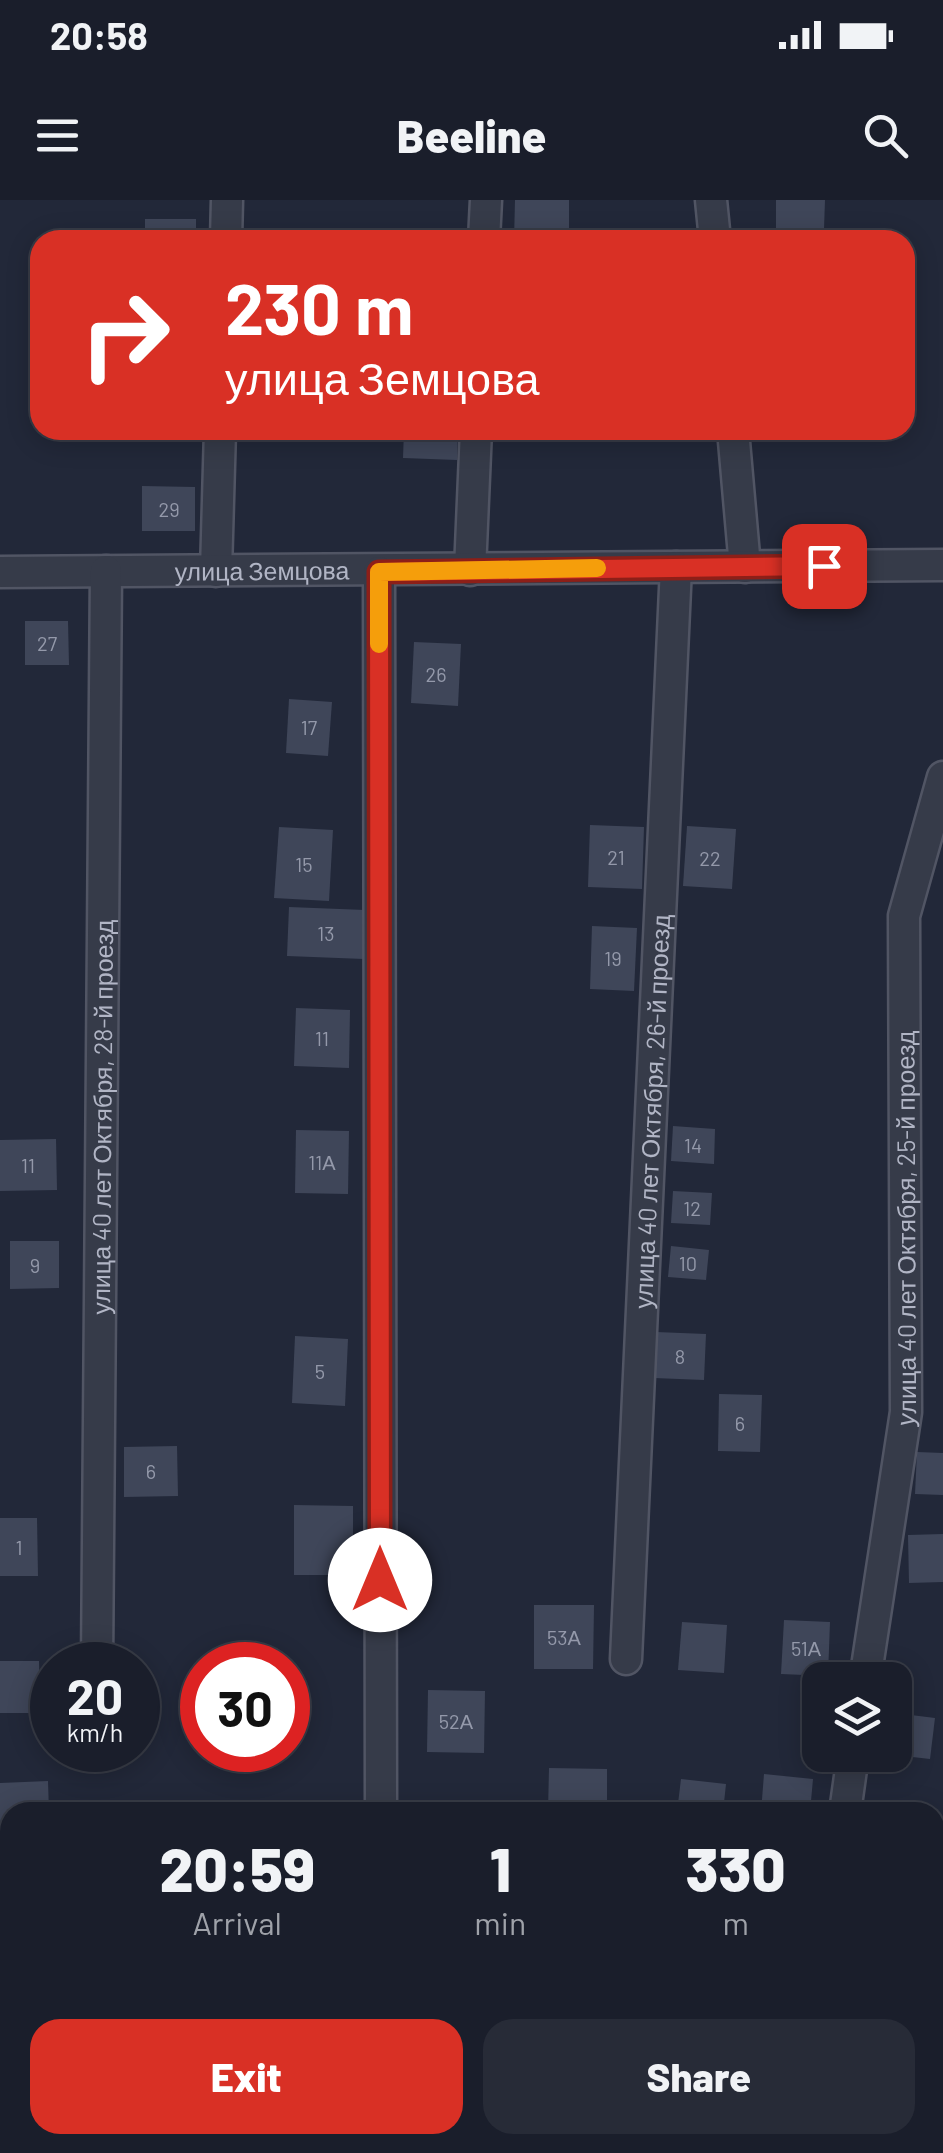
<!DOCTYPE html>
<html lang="en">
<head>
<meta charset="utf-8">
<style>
  :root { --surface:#1a1e2b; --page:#272b37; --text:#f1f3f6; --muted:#9fa2a9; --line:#383c47; --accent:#d93025 }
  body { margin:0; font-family:Barlow,sans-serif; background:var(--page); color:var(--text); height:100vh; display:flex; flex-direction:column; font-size:38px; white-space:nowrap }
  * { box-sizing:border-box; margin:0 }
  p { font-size:32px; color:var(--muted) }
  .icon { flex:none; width:55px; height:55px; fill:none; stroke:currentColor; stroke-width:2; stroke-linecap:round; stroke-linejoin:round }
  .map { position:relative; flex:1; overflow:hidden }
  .details { position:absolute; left:0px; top:1602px; width:945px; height:352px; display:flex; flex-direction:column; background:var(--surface); border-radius:30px 30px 0 0; box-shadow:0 5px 25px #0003,0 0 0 2px var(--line) }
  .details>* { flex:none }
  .top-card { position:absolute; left:30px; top:30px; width:885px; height:210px; border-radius:30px; box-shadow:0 5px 25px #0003,0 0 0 2px var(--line); background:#d93025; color:#fff; overflow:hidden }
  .tools { position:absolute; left:802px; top:1462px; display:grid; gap:20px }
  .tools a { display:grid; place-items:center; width:110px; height:110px; border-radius:20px; background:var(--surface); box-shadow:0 5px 25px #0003,0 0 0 2px var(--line); font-size:50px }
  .speed { position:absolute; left:30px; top:1442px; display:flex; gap:20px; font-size:50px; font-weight:700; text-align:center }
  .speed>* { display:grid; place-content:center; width:130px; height:130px; border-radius:50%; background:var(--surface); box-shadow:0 5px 25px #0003,0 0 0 2px var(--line); line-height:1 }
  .speed small { font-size:25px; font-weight:400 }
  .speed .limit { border:15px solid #d22; background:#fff; color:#111 }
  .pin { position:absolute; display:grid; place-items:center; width:85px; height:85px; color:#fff; margin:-42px; border-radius:20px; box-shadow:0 5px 15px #0006 }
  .me { position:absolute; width:110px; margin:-55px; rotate:0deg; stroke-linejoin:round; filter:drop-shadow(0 0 8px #0008) }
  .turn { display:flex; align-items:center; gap:35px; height:210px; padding:0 30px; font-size:45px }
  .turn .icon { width:130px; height:130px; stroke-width:2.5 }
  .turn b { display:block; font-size:70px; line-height:85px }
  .eta { display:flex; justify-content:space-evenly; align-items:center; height:170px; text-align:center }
  .eta b { font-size:60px; font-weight:800; line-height:70px }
  .button { display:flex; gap:20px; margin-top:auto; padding:20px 30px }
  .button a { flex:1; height:115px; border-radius:30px; background:var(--accent); color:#fff; font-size:40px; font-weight:800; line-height:115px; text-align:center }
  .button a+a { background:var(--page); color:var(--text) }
  .status { display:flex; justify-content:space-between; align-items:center; height:70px; padding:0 50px; background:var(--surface); direction:ltr }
  .status svg { height:28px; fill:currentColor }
  header { display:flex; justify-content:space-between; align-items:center; height:130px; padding:0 30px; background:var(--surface); font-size:45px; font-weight:800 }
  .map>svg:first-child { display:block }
</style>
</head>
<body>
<div class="status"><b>20:58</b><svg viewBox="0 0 49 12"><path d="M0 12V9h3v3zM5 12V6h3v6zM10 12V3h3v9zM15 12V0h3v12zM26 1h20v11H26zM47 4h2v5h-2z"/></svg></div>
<header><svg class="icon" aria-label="menu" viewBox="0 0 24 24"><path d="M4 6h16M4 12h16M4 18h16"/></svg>Beeline<svg class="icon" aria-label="search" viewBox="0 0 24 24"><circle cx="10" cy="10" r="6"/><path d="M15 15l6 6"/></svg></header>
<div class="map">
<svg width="943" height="1953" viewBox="0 0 943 1953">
  <rect width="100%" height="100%" fill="#222839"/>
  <!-- building -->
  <g fill="#3f4659">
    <polygon points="515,0 569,0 569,40 514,40"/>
    <polygon points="776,0 825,0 824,29 776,29"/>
    <rect x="145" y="19" width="51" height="21"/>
    <polygon points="404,230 458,230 457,260 403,258"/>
    <polygon points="142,286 195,287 195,331 142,331"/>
    <polygon points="25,421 68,421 69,465 25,465"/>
    <polygon points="414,442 461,444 458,506 411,503"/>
    <polygon points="289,499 332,502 328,556 286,553"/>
    <polygon points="590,625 644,627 642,689 588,687"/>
    <polygon points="687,626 736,629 732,689 683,686"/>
    <polygon points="279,627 333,630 329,701 274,698"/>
    <polygon points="289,707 365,710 364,759 287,756"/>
    <polygon points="592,726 637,728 634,791 590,789"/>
    <polygon points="296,808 350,810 349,868 294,866"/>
    <polygon points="673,926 715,929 714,964 671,961"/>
    <polygon points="296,930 349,931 348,994 295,993"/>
    <polygon points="56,939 57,990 0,991 0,940"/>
    <polygon points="673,991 712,993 710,1025 671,1023"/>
    <polygon points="10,1041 59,1041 59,1088 10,1089"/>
    <polygon points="671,1046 709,1050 706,1080 668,1077"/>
    <polygon points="656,1132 706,1134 704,1180 654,1178"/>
    <polygon points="295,1136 348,1139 345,1206 292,1203"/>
    <polygon points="719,1194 762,1195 760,1252 718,1251"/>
    <polygon points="177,1246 178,1296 124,1297 124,1247"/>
    <polygon points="917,1252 943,1253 943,1295 915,1294"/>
    <polygon points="294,1305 353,1306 353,1375 294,1375"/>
    <polygon points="0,1318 37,1318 38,1376 0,1376"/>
    <polygon points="943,1334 943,1382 909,1383 908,1335"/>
    <polygon points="534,1405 594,1405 593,1469 534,1469"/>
    <polygon points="784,1420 830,1422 828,1476 781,1474"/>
    <polygon points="682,1422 727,1425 724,1473 678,1470"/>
    <polygon points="0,1461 39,1461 40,1513 0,1513"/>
    <polygon points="428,1490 485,1491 484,1553 427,1552"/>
    <polygon points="895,1513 935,1518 930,1559 895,1555"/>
    <polygon points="549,1568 607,1569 607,1612 548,1612"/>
    <polygon points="764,1574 813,1579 810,1612 761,1612"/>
    <polygon points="681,1579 726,1584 723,1612 677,1612"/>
    <polygon points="48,1581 49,1612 10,1612 10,1637 0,1638 0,1583"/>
    <rect x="6" y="1699" width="4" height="47"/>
  </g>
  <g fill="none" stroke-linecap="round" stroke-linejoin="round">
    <!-- street casing -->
    <g stroke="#515564" stroke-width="35">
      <g id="street">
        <polyline points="711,0 715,40"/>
        <polyline points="226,40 227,0"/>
        <polyline points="484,40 486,0"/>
        <polyline points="733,230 745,367"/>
        <polyline points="470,370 476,230"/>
        <polyline points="216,371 220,230"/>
        <path id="s1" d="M0 372 943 365"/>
        <polyline points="379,372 381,1612"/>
        <path id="s2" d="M626 1459 676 367"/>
        <path id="s3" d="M97 1465 106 371"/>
        <path id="s4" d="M865 1480 906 1212 904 716 943 577"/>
        <polyline points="845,1612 853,1555"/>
        <polyline points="792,1953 794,1945"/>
      </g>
    </g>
    <!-- street -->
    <use href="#street" stroke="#363b49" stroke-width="30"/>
  </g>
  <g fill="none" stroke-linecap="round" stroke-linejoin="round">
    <!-- route casing -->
    <g stroke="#8d1f18" stroke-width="25">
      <polyline id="route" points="380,1380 379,372 824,366"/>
    </g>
    <!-- route -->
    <use href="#route" stroke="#d93025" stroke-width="18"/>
    <!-- slow -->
    <polyline stroke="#f59e0b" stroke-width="18" points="379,444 379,372 597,368"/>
  </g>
  <g text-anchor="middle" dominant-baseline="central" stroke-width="10" stroke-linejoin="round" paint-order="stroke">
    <!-- number labels -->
    <g font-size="20" fill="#9499aa">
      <text x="169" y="309">29</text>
      <text x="47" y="443">27</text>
      <text x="436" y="474">26</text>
      <text x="309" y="527">17</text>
      <text x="616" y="657">21</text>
      <text x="710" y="658">22</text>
      <text x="304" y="664">15</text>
      <text x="326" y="733">13</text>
      <text x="613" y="758">19</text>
      <text x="322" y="838">11</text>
      <text x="693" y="945">14</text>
      <text x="322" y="962">11А</text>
      <text x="28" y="965">11</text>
      <text x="692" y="1008">12</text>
      <text x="688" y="1063">10</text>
      <text x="35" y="1065">9</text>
      <text x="680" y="1156">8</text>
      <text x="320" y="1171">5</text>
      <text x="740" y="1223">6</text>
      <text x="151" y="1271">6</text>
      <text x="19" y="1347">1</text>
      <text x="564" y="1437">53А</text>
      <text x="806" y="1448">51А</text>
      <text x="456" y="1521">52А</text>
    </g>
    <!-- street labels -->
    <g font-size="25" fill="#b1b5c5" stroke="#1b202e">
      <text stroke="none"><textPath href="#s1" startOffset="262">улица Земцова</textPath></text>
      <text stroke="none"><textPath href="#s2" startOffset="548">улица 40 лет Октября, 26-й проезд</textPath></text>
      <text stroke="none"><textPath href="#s3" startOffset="548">улица 40 лет Октября, 28-й проезд</textPath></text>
      <text stroke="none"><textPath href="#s4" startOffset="455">улица 40 лет Октября, 25-й проезд</textPath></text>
    </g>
  </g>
</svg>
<div class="tools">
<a><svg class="icon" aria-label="layers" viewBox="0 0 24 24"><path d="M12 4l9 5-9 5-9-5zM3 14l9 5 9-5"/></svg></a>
</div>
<div class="speed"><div>20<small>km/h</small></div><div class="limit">30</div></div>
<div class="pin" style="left:824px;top:366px;background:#d93025"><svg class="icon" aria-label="arrive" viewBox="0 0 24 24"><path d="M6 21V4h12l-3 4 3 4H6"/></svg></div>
<svg class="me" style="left:380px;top:1380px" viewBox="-20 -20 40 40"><circle r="19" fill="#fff"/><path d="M0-13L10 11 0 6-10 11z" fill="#d93025"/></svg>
<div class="top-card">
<div class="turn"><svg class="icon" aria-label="right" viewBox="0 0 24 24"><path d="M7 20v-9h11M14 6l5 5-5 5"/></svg><div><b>230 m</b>улица Земцова</div></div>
</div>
<section class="details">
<div class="eta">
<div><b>20:59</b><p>Arrival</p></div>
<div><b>1</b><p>min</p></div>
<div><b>330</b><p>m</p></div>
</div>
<div class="button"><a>Exit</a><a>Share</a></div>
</section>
</div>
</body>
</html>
